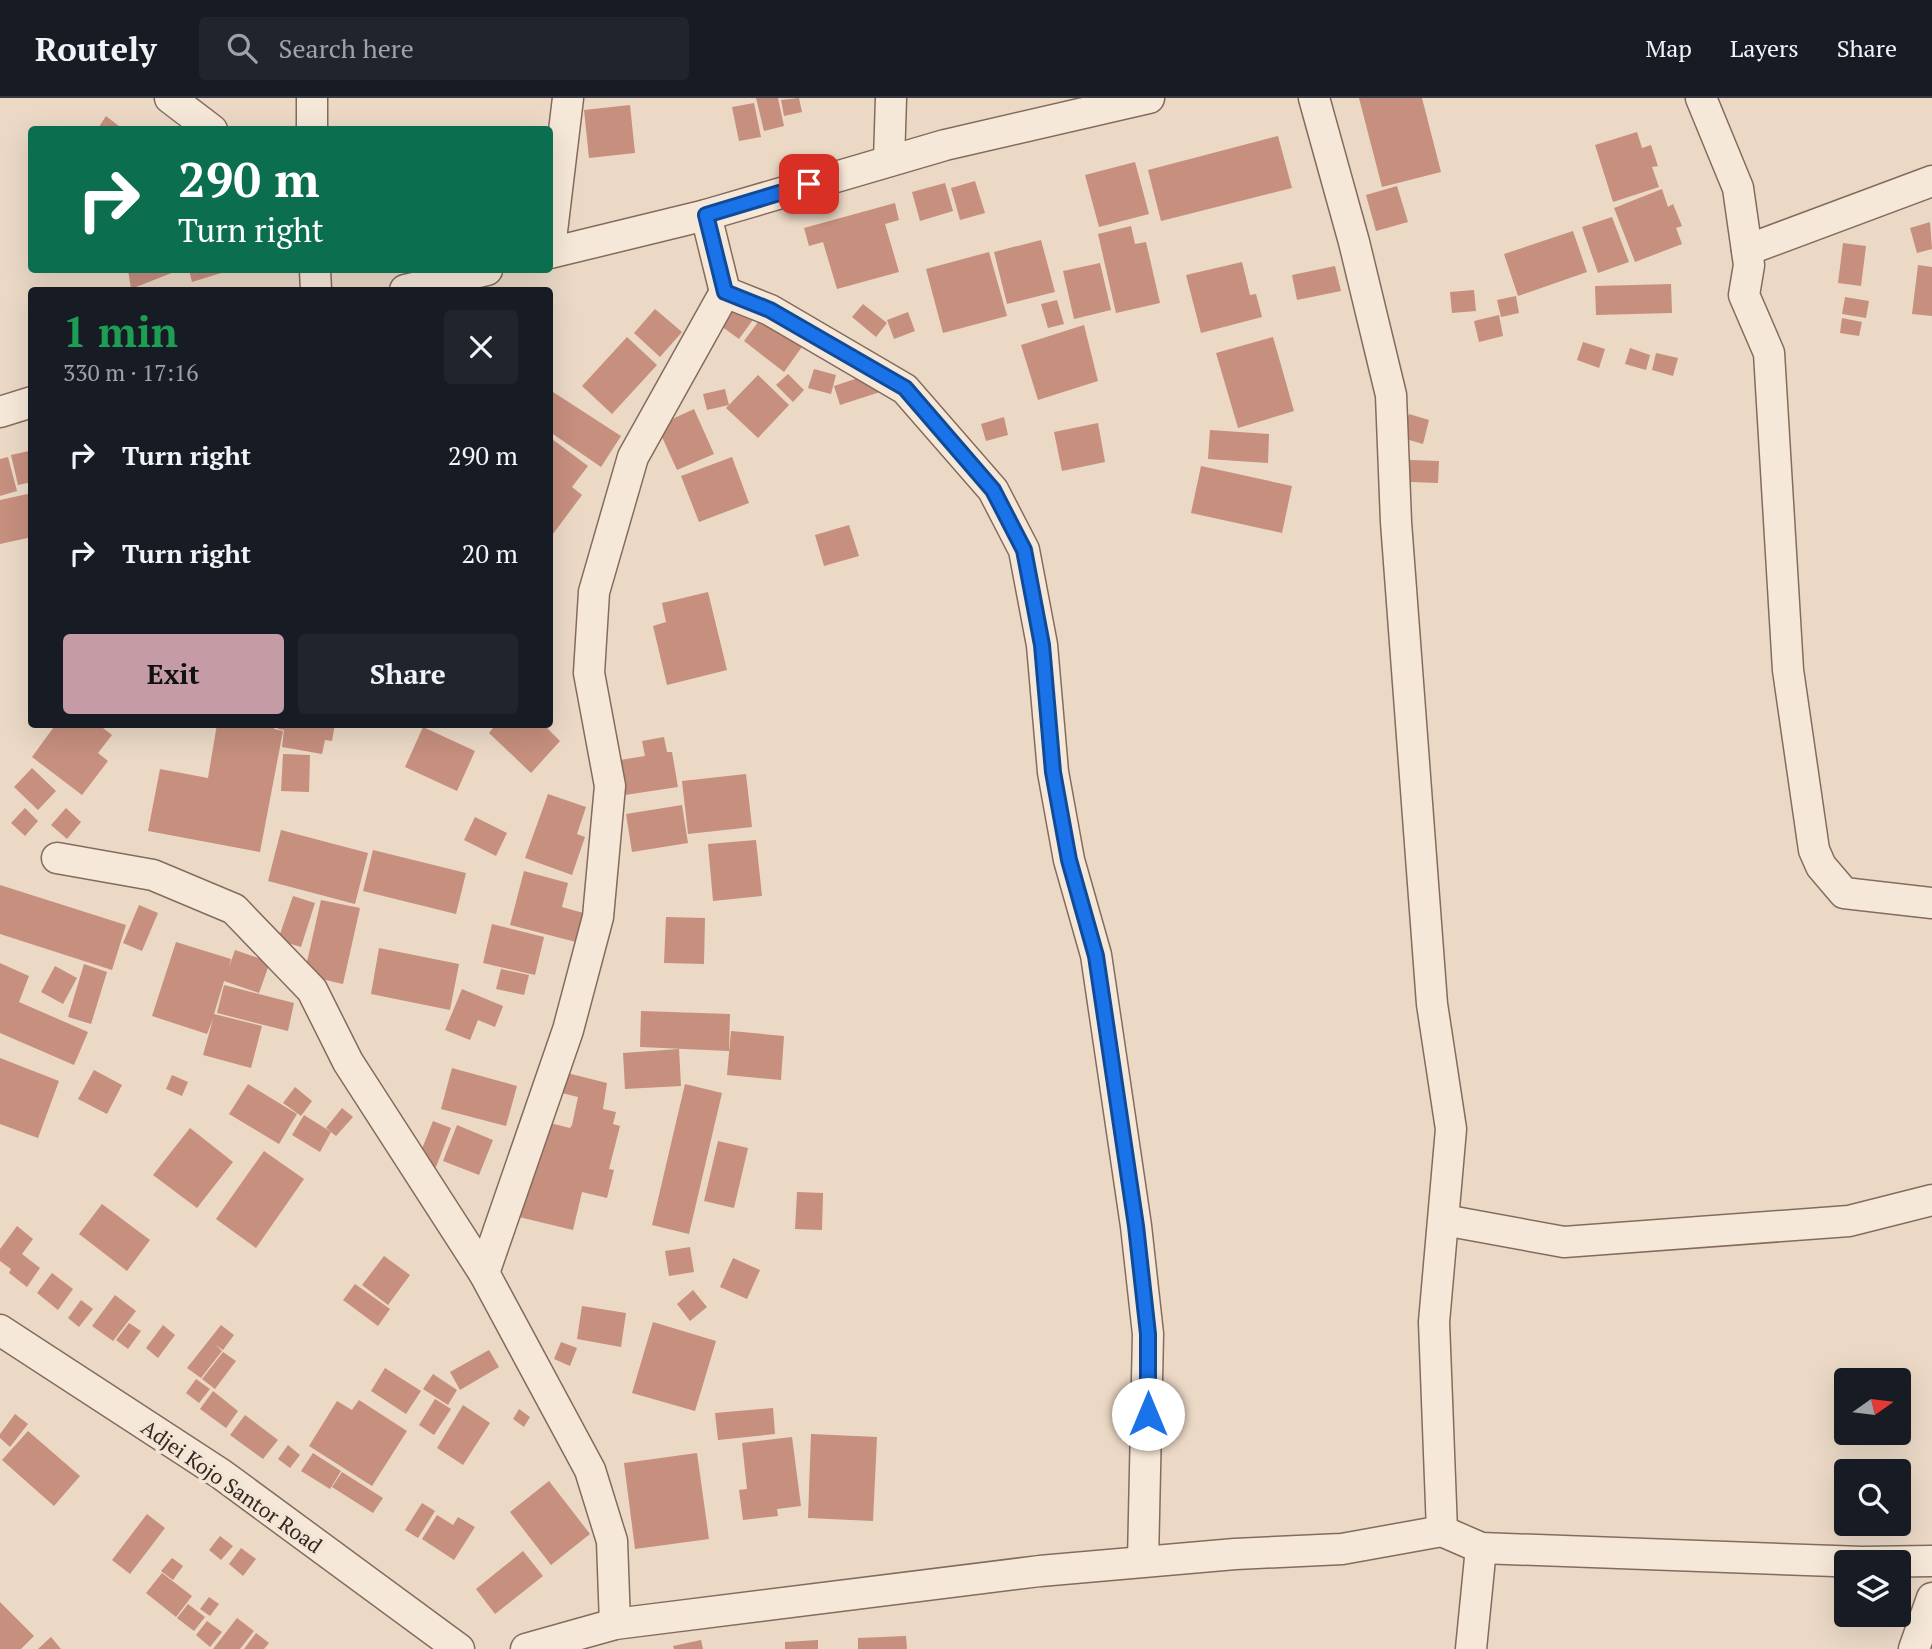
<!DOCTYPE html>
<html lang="en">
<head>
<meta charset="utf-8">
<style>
  :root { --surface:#171b24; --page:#20242c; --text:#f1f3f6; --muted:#9ea1a6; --line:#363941; --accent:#c59ca5 }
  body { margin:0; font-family:"PT Serif",serif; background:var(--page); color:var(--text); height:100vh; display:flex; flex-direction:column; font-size:26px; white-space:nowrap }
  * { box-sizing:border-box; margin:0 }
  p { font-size:23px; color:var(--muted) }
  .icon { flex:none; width:38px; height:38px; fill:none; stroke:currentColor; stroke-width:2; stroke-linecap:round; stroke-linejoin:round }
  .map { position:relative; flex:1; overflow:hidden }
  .sheet { position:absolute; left:28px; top:189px; width:525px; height:441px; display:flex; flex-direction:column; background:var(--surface); border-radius:7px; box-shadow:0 7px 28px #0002 }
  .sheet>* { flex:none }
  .top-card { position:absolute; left:28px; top:28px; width:525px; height:147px; border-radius:7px; box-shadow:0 7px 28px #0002; background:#0b6e4f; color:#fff; overflow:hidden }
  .needle { width:46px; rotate:76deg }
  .fabs { position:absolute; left:1834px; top:1270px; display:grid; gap:14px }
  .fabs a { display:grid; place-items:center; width:77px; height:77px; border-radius:7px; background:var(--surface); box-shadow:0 7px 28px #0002; font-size:35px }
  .pin { position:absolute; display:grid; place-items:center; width:60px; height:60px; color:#fff; margin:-30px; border-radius:14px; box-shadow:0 4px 10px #0006 }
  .me { position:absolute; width:77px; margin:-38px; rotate:0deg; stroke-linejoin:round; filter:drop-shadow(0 0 5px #0008) }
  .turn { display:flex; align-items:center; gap:24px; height:147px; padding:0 35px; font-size:32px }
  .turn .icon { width:91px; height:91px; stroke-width:2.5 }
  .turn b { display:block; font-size:49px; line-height:60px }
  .round { display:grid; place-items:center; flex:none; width:74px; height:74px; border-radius:7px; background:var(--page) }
  .headline { display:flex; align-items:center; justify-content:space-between; height:119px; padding:0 35px }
  h1 { font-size:42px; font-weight:700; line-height:52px; color:#1e9e55 }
  .button { display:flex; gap:14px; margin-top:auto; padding:14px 35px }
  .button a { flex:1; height:80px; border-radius:7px; background:var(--accent); color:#111; font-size:28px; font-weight:700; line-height:80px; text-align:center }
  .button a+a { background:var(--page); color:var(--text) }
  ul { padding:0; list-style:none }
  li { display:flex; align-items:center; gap:21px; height:98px; padding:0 35px }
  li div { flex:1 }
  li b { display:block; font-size:26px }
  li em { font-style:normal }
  header { display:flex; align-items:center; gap:42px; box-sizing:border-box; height:98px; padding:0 35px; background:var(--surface); border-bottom:2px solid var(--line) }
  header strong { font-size:33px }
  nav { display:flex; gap:38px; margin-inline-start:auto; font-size:24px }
  .search { width:490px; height:63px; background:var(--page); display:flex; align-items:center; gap:18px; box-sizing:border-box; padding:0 24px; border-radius:7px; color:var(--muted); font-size:26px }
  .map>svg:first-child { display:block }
</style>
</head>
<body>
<header>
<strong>Routely</strong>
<div class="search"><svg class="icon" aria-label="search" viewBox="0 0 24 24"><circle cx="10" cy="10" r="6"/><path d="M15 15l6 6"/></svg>Search here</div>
<nav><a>Map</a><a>Layers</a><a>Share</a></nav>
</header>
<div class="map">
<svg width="1932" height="1551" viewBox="0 0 1932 1551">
  <rect width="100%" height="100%" fill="#ebd9c6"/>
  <!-- building -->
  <g fill="#c68f7e">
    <polygon points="756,0 778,0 784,28 764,33"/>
    <polygon points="799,0 802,14 784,18 781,2"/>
    <polygon points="1359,0 1422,0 1441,74 1382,89"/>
    <polygon points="754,5 761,39 739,43 732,9"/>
    <polygon points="630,7 635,55 589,60 584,12"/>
    <polygon points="106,18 124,32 97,32"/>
    <polygon points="1637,34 1642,50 1651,47 1658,68 1652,69 1659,89 1613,104 1595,47"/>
    <polygon points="1278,38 1292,90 1161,123 1148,72"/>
    <polygon points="1135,64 1149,116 1099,129 1085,77"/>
    <polygon points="975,83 985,115 960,122 951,90"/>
    <polygon points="945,85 953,113 920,123 912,94"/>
    <polygon points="1397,88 1408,124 1376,133 1366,97"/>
    <polygon points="1662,91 1668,109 1673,106 1682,128 1676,130 1682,146 1635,164 1614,110"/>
    <polygon points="895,105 899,122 885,126 899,174 837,191 823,144 809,148 804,130"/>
    <polygon points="1612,119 1629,164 1598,175 1582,129"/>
    <polygon points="1930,124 1932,151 1917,155 1910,130"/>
    <polygon points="1131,128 1135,146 1146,144 1160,205 1116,215 1098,136"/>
    <polygon points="1573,133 1587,174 1518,198 1504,156"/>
    <polygon points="1041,142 1055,194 1007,206 994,154"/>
    <polygon points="1843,145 1866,148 1861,188 1838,185"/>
    <polygon points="989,154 1007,218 943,235 926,171"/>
    <polygon points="1242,164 1250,197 1256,196 1262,219 1201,235 1186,177"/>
    <polygon points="1100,165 1111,212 1074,221 1063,173"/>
    <polygon points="1918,167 1932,169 1932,218 1912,216"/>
    <polygon points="1335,168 1341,193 1297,202 1292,177"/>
    <polygon points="128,172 179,172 131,191"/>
    <polygon points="189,172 231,172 192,184"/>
    <polygon points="1671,186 1672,215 1596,217 1595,188"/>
    <polygon points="1474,192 1476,213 1452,215 1450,194"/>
    <polygon points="1516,198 1519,215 1501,219 1497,202"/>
    <polygon points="1845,199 1869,203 1866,220 1842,216"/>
    <polygon points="1057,202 1064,226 1048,230 1041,206"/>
    <polygon points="863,206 887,225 876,239 852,219"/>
    <polygon points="737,207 755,219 739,241 721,228"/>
    <polygon points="655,211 682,234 660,259 634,235"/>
    <polygon points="908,214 915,233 894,241 887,222"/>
    <polygon points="764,216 804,246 784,274 744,243"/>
    <polygon points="1499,217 1503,238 1479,244 1474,223"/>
    <polygon points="1842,220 1862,224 1859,238 1840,235"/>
    <polygon points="1084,227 1098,283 1038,302 1021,247"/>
    <polygon points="627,239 657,267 612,316 582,288"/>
    <polygon points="1273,239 1294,313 1238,330 1216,255"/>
    <polygon points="1583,244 1605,251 1599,270 1577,262"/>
    <polygon points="1630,250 1650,257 1646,272 1625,266"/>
    <polygon points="1656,255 1678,260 1673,278 1652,272"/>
    <polygon points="814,271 836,277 831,296 808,290"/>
    <polygon points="873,275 880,294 840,307 834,288"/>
    <polygon points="788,276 804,292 793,304 776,287"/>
    <polygon points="758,277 789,307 758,340 726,310"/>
    <polygon points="725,291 729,307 707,312 703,296"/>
    <polygon points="550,292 621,338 601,369 550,334"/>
    <polygon points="694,311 714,356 677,372 657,328"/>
    <polygon points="1409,316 1429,322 1423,346 1402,340"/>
    <polygon points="1004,319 1008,337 986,343 981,326"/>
    <polygon points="1098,325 1105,364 1062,373 1054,334"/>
    <polygon points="1210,332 1269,336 1268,365 1208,361"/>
    <polygon points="552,341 588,368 572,389 582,397 550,440 550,344"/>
    <polygon points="29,353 32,384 18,387 11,357"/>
    <polygon points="8,359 17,393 0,398 0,361"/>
    <polygon points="732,359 749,405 699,424 681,378"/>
    <polygon points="1410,362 1439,363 1438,385 1410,384"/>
    <polygon points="1201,368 1292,388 1282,435 1191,415"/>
    <polygon points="32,395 32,439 0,446 0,402"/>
    <polygon points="849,427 859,458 824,468 815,437"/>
    <polygon points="708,494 727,572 667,587 653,528 666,524 662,505"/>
    <polygon points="56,626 98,626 112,637 98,655 108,663 82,697 32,659"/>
    <polygon points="217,626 276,626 274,631 283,633 260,754 148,733 160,671 208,680"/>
    <polygon points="278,626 335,626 332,643 325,642 322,656 282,649 284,632 278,631"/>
    <polygon points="496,626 543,626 560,643 531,675 489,635"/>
    <polygon points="423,629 475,653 457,693 405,669"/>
    <polygon points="664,639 667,654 672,654 678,689 625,697 620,662 645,658 642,643"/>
    <polygon points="283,656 310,657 309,694 281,693"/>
    <polygon points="32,670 56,693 38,712 14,689"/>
    <polygon points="746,676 752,729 688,736 682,683"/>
    <polygon points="548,696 586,709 577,736 585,739 572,777 525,760"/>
    <polygon points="682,707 688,745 632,754 626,716"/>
    <polygon points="25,710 38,723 25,738 11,725"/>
    <polygon points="66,710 81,724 67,741 51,727"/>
    <polygon points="475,719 507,735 496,758 464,742"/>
    <polygon points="281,732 368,755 355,806 268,783"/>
    <polygon points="756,742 762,798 713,803 708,746"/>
    <polygon points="373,752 466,775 456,816 363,793"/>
    <polygon points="524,773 568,785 562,809 587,816 580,845 510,827"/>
    <polygon points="0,787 126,827 112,872 0,836"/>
    <polygon points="293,798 315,805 301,849 278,842"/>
    <polygon points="321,802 360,810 343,886 304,877"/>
    <polygon points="139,807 158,815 142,853 123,845"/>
    <polygon points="666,819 705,820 704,866 664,865"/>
    <polygon points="492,826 544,839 535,877 483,865"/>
    <polygon points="176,844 231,861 229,869 235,852 270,864 259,895 224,883 214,916 262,928 251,970 203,957 213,921 207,936 152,918"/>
    <polygon points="379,850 459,866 450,912 371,896"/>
    <polygon points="0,865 29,878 19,904 88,934 74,967 0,935"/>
    <polygon points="84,866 107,874 91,926 68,919"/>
    <polygon points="55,868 77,880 63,906 41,894"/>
    <polygon points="501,871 529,877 524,897 496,891"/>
    <polygon points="224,887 294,905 288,933 217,915"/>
    <polygon points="462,891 503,908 495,929 478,922 470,942 445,932"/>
    <polygon points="641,913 730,916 729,953 640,949"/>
    <polygon points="731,933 784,938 781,982 727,977"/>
    <polygon points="679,951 681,988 625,991 623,955"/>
    <polygon points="0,960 59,983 38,1040 0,1026"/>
    <polygon points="452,970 517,988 506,1028 441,1011"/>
    <polygon points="94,972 122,987 107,1016 78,1001"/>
    <polygon points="567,975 607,985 603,1011 616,1014 613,1026 620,1028 609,1071 614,1072 607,1100 582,1094 573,1132 519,1119 542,1023 570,1030 572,1027 578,999 562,995"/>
    <polygon points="172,977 188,984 182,998 166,991"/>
    <polygon points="248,986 297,1016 279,1046 229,1016"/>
    <polygon points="685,986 722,995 689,1136 652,1127"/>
    <polygon points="295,989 312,1003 301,1018 283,1005"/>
    <polygon points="342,1010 353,1019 336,1038 331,1034 320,1054 292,1037 304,1017 331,1034 326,1030"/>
    <polygon points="433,1023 451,1030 436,1069 418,1061"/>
    <polygon points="457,1027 493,1042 479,1077 443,1063"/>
    <polygon points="190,1030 233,1064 197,1110 153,1077"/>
    <polygon points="718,1043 748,1050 734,1110 704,1103"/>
    <polygon points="264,1053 304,1081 256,1150 216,1121"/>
    <polygon points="797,1094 823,1095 822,1132 795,1131"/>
    <polygon points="102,1106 150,1142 127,1173 79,1136"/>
    <polygon points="17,1128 33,1141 22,1156 40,1170 27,1189 9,1175 11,1171 0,1163 0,1151"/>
    <polygon points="690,1149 694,1174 669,1178 665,1153"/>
    <polygon points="384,1158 410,1177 388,1207 362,1187"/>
    <polygon points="733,1160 760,1172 747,1201 720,1189"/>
    <polygon points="52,1175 73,1191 58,1212 37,1195"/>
    <polygon points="355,1186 390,1211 378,1228 343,1202"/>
    <polygon points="693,1192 707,1209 690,1223 677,1206"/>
    <polygon points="115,1197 136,1213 113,1243 92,1228"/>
    <polygon points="81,1202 93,1211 79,1229 68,1220"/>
    <polygon points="582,1208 626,1215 621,1249 577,1241"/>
    <polygon points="653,1224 716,1243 695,1313 632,1295"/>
    <polygon points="129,1225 141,1233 128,1251 116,1242"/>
    <polygon points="163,1227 175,1237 158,1260 146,1250"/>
    <polygon points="221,1227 234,1237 223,1252 216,1247 222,1253 201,1280 187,1270"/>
    <polygon points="561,1244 577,1250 570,1268 554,1261"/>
    <polygon points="489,1252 499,1269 460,1292 450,1274"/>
    <polygon points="223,1254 236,1263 215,1291 202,1281"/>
    <polygon points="385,1270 421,1293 406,1316 371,1293"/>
    <polygon points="433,1276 457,1292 448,1307 423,1291"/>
    <polygon points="196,1281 210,1291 199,1305 186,1295"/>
    <polygon points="213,1293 238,1313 226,1330 200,1311"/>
    <polygon points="435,1301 451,1311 434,1337 419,1327"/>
    <polygon points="359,1302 407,1333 372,1388 309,1348 337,1303 352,1312"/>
    <polygon points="463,1307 490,1325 463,1367 437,1350"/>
    <polygon points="773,1310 775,1336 718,1342 715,1315"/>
    <polygon points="519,1311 530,1319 524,1329 513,1321"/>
    <polygon points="15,1316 28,1326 10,1349 0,1340 0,1336"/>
    <polygon points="245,1317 278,1342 263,1361 230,1337"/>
    <polygon points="28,1333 80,1378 54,1408 2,1362"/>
    <polygon points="811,1336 877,1339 873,1423 808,1420"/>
    <polygon points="792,1339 801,1408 777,1411 778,1418 743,1422 739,1392 747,1391 742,1345"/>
    <polygon points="288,1347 300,1357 290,1370 278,1361"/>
    <polygon points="313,1355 341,1373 330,1391 301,1373"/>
    <polygon points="697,1355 709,1441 635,1451 624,1365"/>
    <polygon points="342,1374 383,1400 373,1415 332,1389"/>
    <polygon points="549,1383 590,1436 551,1467 510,1414"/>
    <polygon points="422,1405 435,1413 418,1440 405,1432"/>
    <polygon points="147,1416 165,1430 130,1476 112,1462"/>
    <polygon points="437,1417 453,1427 458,1419 475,1429 454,1462 422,1441"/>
    <polygon points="220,1438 233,1448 221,1462 209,1452"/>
    <polygon points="241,1450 256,1461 243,1478 229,1466"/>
    <polygon points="523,1453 543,1478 495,1516 476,1491"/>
    <polygon points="172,1460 183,1468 173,1482 161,1473"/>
    <polygon points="162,1475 192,1498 176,1519 146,1495"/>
    <polygon points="209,1499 219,1506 210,1518 200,1511"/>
    <polygon points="0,1504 34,1538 21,1551 0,1551"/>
    <polygon points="188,1506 205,1519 194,1533 177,1520"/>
    <polygon points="237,1520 254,1533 240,1551 213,1551"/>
    <polygon points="207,1523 222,1534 210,1549 196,1537"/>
    <polygon points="256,1535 269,1545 264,1551 244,1551"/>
    <polygon points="906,1538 907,1551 858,1551 858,1540"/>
    <polygon points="51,1539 61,1551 38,1551"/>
    <polygon points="701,1542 703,1551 674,1551 673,1548"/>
    <polygon points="818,1542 818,1551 785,1551 785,1544"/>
  </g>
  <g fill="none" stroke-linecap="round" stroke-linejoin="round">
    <!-- minor casing -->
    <g stroke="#856b5d" stroke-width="33">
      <g id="minor">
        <polyline points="170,0 212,32"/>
        <polyline points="312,0 312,32"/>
        <polyline points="1314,0 1354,144 1391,297 1396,424 1432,906 1451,1031 1434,1224 1442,1433"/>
        <polyline points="1701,0 1738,90 1749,167 1744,197 1769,255 1788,572 1814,752 1821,768 1844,795 1932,805"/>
        <polyline points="889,63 891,0"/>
        <polyline points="706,117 725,194 770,212 905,291 993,392 1024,452 1042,547 1053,674 1069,762 1096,857 1136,1128 1148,1236 1143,1463"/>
        <polyline points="550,150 568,0"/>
        <polyline points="1747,152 1932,83"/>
        <polyline points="550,155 706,117 945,47 1149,0"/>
        <polyline points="315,172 316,192"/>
        <polyline points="405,192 487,172"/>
        <polyline points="0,314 32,304"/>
        <polyline points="57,760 153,777 234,811 312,892 348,964 484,1175 590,1372 612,1443 615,1526"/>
        <polyline points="1444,1122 1564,1144 1849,1123 1932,1102"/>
        <polyline points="484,1175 568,932 598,819 610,688 589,575 594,494 633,359 725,194"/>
        <polyline points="0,1232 221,1376 459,1551"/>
        <polyline points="526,1551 615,1526 1040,1473 1235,1456 1342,1451 1442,1433 1481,1450 1862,1464 1932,1463"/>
        <polyline points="1471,1551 1481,1450"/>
        <polyline points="1914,1551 1932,1500"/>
      </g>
    </g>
    <!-- minor -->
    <use href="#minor" stroke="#f6e8d8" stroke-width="30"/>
  </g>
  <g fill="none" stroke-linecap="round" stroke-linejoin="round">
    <!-- route casing -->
    <g stroke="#114b97" stroke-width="18">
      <polyline id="route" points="809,86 706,117 725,194 770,212 905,290 993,392 1024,452 1042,547 1053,674 1069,762 1096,858 1136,1128 1148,1236 1148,1316"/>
    </g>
    <!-- route -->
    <use href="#route" stroke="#1a73e8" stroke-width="12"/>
  </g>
  <g text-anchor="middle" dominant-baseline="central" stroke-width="7" stroke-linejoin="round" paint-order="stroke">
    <!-- street labels -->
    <g font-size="21" fill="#362620" stroke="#f3e5d5">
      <text transform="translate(232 1388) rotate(35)">Adjei Kojo Santor Road</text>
    </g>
  </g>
</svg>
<div class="fabs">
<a><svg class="needle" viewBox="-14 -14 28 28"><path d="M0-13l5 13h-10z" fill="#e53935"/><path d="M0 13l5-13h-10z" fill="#9ea1a6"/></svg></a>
<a><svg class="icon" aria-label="search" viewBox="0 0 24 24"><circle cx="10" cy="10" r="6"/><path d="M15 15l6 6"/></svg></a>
<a><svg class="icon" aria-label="layers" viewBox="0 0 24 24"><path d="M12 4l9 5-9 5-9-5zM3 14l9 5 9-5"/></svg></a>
</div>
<div class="pin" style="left:809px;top:86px;background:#d93025"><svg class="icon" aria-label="arrive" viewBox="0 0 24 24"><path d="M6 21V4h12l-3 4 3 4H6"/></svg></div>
<svg class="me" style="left:1148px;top:1316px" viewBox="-20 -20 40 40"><circle r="19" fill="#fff"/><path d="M0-13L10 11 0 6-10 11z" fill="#1a73e8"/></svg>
<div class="top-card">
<div class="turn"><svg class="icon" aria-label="right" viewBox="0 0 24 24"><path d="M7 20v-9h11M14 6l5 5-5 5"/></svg><div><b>290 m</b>Turn right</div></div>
</div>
<section class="sheet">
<div class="headline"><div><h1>1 min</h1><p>330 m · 17:16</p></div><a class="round"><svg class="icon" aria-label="close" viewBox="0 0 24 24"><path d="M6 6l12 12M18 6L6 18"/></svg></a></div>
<ul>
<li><svg class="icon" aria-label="right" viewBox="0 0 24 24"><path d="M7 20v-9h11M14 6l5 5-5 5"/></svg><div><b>Turn right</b></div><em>290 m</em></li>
<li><svg class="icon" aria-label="right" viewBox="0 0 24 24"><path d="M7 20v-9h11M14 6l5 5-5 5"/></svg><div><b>Turn right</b></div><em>20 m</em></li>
</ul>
<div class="button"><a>Exit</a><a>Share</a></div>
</section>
</div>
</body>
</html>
